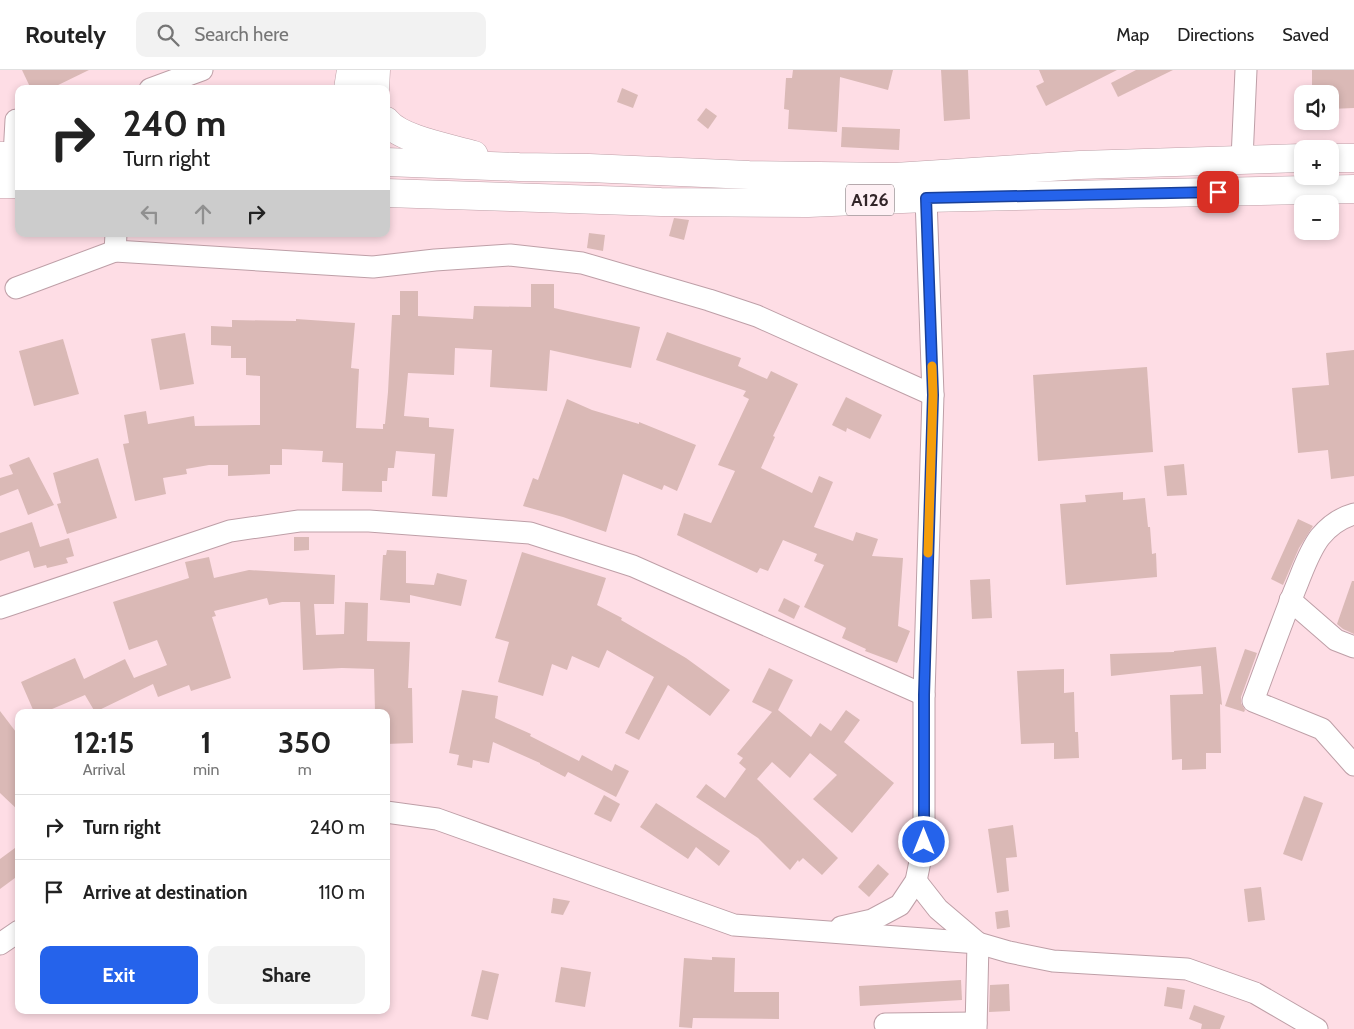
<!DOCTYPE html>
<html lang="en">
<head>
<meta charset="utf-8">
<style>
  :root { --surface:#fff; --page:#f2f2f2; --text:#222; --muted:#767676; --line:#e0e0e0; --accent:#2563eb }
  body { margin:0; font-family:Cabin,sans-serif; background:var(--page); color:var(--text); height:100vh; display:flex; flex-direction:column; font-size:19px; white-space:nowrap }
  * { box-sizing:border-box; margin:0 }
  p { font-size:16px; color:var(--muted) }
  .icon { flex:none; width:28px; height:28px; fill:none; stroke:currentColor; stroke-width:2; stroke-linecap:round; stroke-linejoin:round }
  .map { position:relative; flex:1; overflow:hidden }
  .sheet { position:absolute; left:15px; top:639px; width:375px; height:305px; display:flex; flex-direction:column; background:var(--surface); border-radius:10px; box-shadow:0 2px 8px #0003 }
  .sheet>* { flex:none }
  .banner { position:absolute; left:15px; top:15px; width:375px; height:152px; border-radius:10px; box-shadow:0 2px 8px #0003; background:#fff; color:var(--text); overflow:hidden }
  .fabs { position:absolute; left:1294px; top:15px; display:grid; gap:10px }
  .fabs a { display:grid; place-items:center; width:45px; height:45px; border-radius:10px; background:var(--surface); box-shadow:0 2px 8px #0003; font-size:25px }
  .pin { position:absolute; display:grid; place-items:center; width:42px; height:42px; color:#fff; margin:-21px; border-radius:10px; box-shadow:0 2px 8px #0006 }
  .me { position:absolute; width:55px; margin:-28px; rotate:0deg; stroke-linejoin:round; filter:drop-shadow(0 0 4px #0008) }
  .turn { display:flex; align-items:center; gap:18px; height:105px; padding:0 25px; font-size:22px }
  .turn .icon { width:65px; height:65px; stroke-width:2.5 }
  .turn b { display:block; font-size:35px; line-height:42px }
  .lanes { display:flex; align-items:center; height:48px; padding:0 25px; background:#0003; justify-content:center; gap:25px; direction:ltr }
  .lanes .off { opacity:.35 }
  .eta { display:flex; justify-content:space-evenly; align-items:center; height:85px; text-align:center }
  .eta b { font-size:30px; font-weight:700; line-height:35px }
  .action { display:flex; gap:10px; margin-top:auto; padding:10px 25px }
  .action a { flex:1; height:58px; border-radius:10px; background:var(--accent); color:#fff; font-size:20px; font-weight:700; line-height:58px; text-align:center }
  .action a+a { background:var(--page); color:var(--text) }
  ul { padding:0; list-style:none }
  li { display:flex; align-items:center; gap:15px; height:65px; padding:0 25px; border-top:1px solid var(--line) }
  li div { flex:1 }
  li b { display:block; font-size:19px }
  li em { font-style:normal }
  header { display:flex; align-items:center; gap:30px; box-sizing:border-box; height:70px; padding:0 25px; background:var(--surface); border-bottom:1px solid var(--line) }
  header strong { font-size:24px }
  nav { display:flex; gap:28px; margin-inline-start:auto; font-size:18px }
  .search { width:350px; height:45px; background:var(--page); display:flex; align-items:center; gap:12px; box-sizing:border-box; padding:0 18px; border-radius:10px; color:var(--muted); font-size:19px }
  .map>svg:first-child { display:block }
</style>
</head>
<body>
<header>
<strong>Routely</strong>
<div class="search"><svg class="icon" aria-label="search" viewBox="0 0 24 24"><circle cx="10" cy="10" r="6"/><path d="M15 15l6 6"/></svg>Search here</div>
<nav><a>Map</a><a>Directions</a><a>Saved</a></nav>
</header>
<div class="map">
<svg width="1354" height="959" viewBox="0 0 1354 959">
  <rect width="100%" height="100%" fill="#fedde5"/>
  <!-- building -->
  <g fill="#dab9b6">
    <polygon points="22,0 89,0 50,19 31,19"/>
    <polygon points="793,0 893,0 888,20 840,7 837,62 788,59 789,40 784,39 786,8 792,8"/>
    <polygon points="941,0 968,0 970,49 944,51"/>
    <polygon points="1039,0 1117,0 1046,36 1036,16 1044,12"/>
    <polygon points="1136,0 1173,0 1118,27 1111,13"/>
    <polygon points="1312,0 1354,0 1354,38 1330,39 1330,24 1312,24"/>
    <polygon points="622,18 638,25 633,38 617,32"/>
    <polygon points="706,38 717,46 708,59 697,50"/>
    <polygon points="842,57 900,59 899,80 841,77"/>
    <polygon points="674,148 689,150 684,170 669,166"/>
    <polygon points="589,163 605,165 603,181 587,178"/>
    <polygon points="531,214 554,214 554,238 640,257 631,298 550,280 547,321 490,317 492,280 455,278 454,305 408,303 404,346 429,348 429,357 454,359 447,427 432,426 435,384 396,381 394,398 388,398 387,411 382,411 382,422 342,421 343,393 322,392 323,381 282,379 282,395 270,395 270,404 228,406 228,395 209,395 186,399 187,404 163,408 166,424 135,431 123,374 129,373 124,345 146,341 148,354 194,346 195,356 260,355 260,306 246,305 246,288 231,288 231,276 211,275 211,256 232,257 232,250 296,251 296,249 355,253 351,298 359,299 356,358 383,359 383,354 385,354 388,322 392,245 400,245 400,221 418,221 418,246 473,249 474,236 531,237"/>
    <polygon points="667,262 741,288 738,296 767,309 771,301 798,314 773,366 775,367 761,398 812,423 819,406 833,412 814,457 853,471 856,462 878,469 872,486 903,488 898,556 910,561 897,593 865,581 866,579 842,568 846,558 804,537 824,495 814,491 817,484 783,470 768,501 760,498 757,503 677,465 684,443 711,453 735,401 718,395 749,329 743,326 746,321 656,290"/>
    <polygon points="185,263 194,314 160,320 151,269"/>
    <polygon points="63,269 79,324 34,336 19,281"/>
    <polygon points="1354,280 1354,406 1331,409 1328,380 1298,383 1292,318 1329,315 1326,283"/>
    <polygon points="1147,297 1153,382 1038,391 1033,305"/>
    <polygon points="846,327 882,345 870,369 847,358 846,362 832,355"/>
    <polygon points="567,329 592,340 639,354 639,352 696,375 677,421 664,415 662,420 623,404 606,462 563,447 523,436 533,408 538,410"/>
    <polygon points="29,387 54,435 28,445 18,419 0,426 0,408 13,404 9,395"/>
    <polygon points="98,388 117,448 67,464 57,434 61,433 53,403"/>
    <polygon points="1184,394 1187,425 1167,426 1164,396"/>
    <polygon points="1123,422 1123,430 1145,428 1148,457 1150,457 1152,484 1156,483 1157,507 1066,515 1060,434 1086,432 1085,425"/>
    <polygon points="1298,449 1313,456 1299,478 1283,515 1271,509"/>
    <polygon points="32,452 40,477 69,468 74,486 66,488 68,493 47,498 46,495 34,498 29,481 0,491 0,463"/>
    <polygon points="294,467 309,467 309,480 294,481"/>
    <polygon points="387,480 406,481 406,513 434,515 437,503 467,510 461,536 410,525 410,533 380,530 383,485 386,485"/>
    <polygon points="522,482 606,508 597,535 622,548 621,550 686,588 730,620 710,646 668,615 639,670 625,663 654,607 607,580 599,598 572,586 567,600 552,594 543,626 498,612 509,572 495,568"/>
    <polygon points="209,487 214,508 249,500 335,505 334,534 314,534 316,565 344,564 345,532 368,533 367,571 410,572 408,618 412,618 413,673 386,674 386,642 375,642 374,599 342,598 303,600 300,532 282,532 269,535 267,528 214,541 216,546 212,547 231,608 191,621 189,615 158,627 153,614 95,642 85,625 45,642 34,642 21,612 75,588 84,609 125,589 134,608 167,595 157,570 129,580 113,532 189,508 185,492"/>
    <polygon points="990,509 992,548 972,549 970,510"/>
    <polygon points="1352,511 1354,511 1354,564 1343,559 1337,554"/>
    <polygon points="784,528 800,536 794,549 778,541"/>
    <polygon points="1216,577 1222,635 1220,634 1221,683 1206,683 1206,699 1182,700 1182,689 1172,690 1170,625 1203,624 1201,596 1111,606 1110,584 1174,582 1174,581"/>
    <polygon points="1245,579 1257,583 1241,627 1241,633 1245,640 1244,642 1225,636"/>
    <polygon points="769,598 793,610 778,640 811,667 820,653 831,661 846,640 860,650 844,672 894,713 852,763 813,729 837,705 810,683 790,708 772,692 757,709 838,788 822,805 803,788 799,792 798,790 790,800 758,768 696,727 706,714 725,728 746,699 739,693 743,688 737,684 772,642 752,632"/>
    <polygon points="1064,599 1064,623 1074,622 1075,662 1078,662 1079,688 1054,689 1054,673 1021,674 1017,601"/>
    <polygon points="462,620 498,626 495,648 531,664 530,666 579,691 582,685 612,701 615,694 629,701 616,727 568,702 565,707 540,694 540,693 493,672 489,693 473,690 472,698 457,695 459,685 449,683"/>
    <polygon points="0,641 19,666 19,741 0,723"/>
    <polygon points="604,725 620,734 611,752 594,744"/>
    <polygon points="1304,726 1323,733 1302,791 1283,784"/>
    <polygon points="656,733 730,781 719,796 696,777 688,789 640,757"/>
    <polygon points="1013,755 1017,787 1006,788 1009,821 997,823 988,759"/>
    <polygon points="19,775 19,805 0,819 0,789"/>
    <polygon points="878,794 889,804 869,827 858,817"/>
    <polygon points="1261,817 1265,850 1248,852 1244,819"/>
    <polygon points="553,828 570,831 563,845 551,843"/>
    <polygon points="1008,840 1010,857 997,859 995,842"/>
    <polygon points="712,887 735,888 734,922 779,922 779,949 693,948 692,958 679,957 684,888 712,890"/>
    <polygon points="561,897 591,902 585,937 555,932"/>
    <polygon points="482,900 499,904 488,950 471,946"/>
    <polygon points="961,910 962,930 860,936 859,916"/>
    <polygon points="1009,914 1010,941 989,942 990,915"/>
    <polygon points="1167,917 1185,920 1182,939 1164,936"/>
    <polygon points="1194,935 1225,946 1220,959 1201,959 1202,954 1189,949"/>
  </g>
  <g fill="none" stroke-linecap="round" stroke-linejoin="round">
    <!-- minor casing -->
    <g stroke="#be9fa7" stroke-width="23">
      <g id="minor">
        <polyline points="150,19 202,0"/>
        <polyline points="14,86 16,50"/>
        <polyline points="1242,89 1246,0"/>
        <polyline points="116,164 115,181 373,197 435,190 510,185 582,193 709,230 757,246 933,325"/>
        <polyline points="16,218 115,181"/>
        <path d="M1354 444C1340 448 1329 456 1320 467 1310 480 1304 497 1298 512 1282 551 1268 591 1253 631L1322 659 1354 695"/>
        <polyline points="1290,530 1336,570 1354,577"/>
        <polyline points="0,538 230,461 299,451 369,451 530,463 633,496 924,625"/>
        <polyline points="386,742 437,749 734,855 978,873 1009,882 1053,891 1187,899 1255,923 1317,959"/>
        <polyline points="916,811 938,839 978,873 976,959"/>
        <polyline points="841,857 872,850 900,835 916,811 924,772 924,625 933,325 926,128"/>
        <polyline points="0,874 19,861"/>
        <polyline points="885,954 976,953"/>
      </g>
    </g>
    <!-- trunk casing -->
    <g stroke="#be9fa7" stroke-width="29">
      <g id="trunk">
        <polyline points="348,19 351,0"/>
        <polyline points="375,19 376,0"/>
        <path d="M386 51C401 70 451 78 474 85"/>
        <polyline points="0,86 19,86"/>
        <polyline points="1330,88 1354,88"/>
        <polyline points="386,92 519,97 589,98 749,105 895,107 1080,95 1302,88"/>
        <polyline points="0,114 19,114"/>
        <polyline points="386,123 661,132 808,133 926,128 1354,119"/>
      </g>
    </g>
    <!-- minor -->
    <use href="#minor" stroke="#fff" stroke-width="21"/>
    <!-- trunk -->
    <use href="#trunk" stroke="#fff" stroke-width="28"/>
  </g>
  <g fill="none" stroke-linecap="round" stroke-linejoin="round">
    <!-- route casing -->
    <g stroke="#184099" stroke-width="12">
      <polyline id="route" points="924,772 924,625 933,325 926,128 1218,122"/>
    </g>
    <!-- route -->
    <use href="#route" stroke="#2563eb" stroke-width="9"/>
    <!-- slow -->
    <polyline stroke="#f59e0b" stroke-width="9" points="928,483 933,325 932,296"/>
  </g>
  <g text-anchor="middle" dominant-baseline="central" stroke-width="5" stroke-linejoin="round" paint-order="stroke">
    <!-- shield labels -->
    <rect fill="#fef0f4" stroke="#6f6366" stroke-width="1" x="846" y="114.5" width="48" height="31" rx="4"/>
    <g font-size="18" font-weight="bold" fill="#322629">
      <text x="870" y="130">A126</text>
    </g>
  </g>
</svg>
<div class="fabs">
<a><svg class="icon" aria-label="sound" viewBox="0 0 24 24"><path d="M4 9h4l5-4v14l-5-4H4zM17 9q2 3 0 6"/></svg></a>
<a>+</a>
<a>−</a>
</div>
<div class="pin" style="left:1218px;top:122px;background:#d93025"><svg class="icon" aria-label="arrive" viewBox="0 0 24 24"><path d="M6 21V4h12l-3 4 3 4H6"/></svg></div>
<svg class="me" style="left:924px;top:772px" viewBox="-20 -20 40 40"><circle r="17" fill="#2563eb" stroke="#fff" stroke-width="3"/><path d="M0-11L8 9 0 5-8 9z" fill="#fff"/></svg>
<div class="banner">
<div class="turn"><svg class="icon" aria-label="right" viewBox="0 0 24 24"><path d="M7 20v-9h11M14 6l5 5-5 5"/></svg><div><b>240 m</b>Turn right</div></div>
<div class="lanes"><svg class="icon off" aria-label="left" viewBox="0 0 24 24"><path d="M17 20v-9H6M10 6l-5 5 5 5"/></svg><svg class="icon off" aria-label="ahead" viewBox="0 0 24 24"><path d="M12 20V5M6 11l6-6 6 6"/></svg><svg class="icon" aria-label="right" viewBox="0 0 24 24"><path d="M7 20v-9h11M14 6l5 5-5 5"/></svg></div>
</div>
<section class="sheet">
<div class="eta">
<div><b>12:15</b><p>Arrival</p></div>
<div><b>1</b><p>min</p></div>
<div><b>350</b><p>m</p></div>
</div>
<ul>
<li><svg class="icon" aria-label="right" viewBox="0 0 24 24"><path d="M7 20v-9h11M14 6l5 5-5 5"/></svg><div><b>Turn right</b></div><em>240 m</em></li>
<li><svg class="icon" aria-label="arrive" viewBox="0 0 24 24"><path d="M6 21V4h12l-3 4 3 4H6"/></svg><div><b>Arrive at destination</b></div><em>110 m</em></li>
</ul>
<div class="action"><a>Exit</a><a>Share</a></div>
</section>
</div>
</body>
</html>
